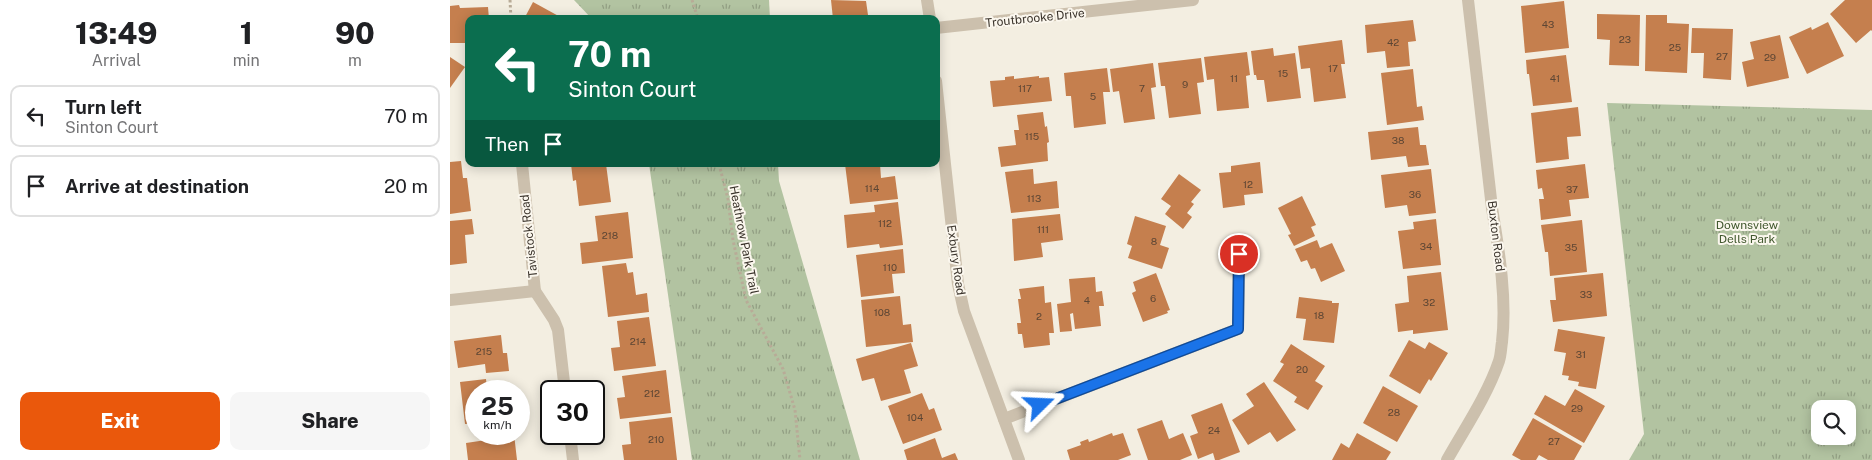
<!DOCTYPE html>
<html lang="en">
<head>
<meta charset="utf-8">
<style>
  :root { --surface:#fff; --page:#f6f6f6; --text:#202124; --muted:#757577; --line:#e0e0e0; --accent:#ea580c }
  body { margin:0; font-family:"Public Sans",sans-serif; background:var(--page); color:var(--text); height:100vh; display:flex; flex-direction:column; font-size:19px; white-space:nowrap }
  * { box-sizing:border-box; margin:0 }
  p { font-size:16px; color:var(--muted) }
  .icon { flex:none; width:28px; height:28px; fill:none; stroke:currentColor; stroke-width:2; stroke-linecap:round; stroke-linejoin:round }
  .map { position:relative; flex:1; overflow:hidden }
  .details { display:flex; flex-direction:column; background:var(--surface); width:450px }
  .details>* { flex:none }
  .top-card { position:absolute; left:15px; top:15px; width:475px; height:152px; border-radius:10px; box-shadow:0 2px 12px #0003; background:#0b6e4f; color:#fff; overflow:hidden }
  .tools { position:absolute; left:1361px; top:400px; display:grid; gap:10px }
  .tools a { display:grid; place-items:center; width:45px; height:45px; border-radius:10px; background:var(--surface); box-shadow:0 2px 12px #0003; font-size:25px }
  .speed { position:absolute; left:15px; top:380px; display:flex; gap:10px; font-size:25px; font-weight:700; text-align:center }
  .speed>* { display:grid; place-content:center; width:65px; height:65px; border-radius:50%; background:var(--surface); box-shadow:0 2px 12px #0003; line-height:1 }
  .speed small { font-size:12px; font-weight:400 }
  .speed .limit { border:2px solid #111; border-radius:8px; background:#fff; color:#111 }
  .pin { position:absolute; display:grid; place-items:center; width:42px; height:42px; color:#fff; margin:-21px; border:2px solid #fff; border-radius:50%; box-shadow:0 1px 5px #0007 }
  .me { position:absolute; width:55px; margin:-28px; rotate:69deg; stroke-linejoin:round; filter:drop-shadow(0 0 4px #0008) }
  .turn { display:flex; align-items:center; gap:18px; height:105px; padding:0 20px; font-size:22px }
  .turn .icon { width:65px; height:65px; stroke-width:2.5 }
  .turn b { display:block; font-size:35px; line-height:42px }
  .then { display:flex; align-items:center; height:48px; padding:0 20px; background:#0003; gap:10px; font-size:19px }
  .eta { display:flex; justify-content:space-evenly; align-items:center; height:85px; text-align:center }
  .eta b { font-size:30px; font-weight:800; line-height:35px }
  .action { display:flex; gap:10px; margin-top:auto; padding:10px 20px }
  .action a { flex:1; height:58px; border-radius:10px; background:var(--accent); color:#fff; font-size:20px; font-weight:800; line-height:58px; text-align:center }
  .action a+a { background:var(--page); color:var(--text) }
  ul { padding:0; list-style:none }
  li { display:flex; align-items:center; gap:15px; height:62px; margin:0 10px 8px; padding:0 10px; border:2px solid var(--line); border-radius:10px }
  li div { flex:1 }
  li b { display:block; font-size:19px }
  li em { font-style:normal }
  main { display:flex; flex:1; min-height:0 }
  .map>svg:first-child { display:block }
</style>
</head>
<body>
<main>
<section class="details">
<div class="eta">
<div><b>13:49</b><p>Arrival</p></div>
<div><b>1</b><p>min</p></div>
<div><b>90</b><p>m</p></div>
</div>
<ul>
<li><svg class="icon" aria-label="left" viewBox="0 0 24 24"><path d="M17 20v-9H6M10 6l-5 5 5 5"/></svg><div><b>Turn left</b><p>Sinton Court</p></div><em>70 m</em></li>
<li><svg class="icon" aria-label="arrive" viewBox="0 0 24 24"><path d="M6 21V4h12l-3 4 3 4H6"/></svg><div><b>Arrive at destination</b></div><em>20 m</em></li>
</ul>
<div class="action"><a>Exit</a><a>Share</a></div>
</section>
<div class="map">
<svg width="1422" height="460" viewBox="0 0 1422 460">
  <defs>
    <pattern id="park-tufts" width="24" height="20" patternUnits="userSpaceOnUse" patternTransform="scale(1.25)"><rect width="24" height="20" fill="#b2c3a1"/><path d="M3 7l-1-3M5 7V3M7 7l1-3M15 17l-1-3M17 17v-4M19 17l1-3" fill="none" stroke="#929f83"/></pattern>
  </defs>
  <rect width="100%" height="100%" fill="#f3eee1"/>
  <!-- park -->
  <g fill="url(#park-tufts)" fill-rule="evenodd">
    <polygon points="124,0 319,0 320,19 142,19"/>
    <path d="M1157 103 1422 110V460H1179L1194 434ZM1370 409H1398V436H1370Z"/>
    <polygon points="199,164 328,164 329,181 410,460 242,460"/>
  </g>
  <!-- building -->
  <g fill="#c57f4e">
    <polygon points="381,0 416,1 418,15 383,19"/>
    <polygon points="1395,0 1422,0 1422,31 1421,30 1406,43 1380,14"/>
    <polygon points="1114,1 1119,48 1075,53 1071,6"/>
    <polygon points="83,2 114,19 74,19"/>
    <polygon points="9,5 10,8 38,7 39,19 19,19 19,43 0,43 0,6"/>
    <polygon points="1147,14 1190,15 1189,66 1159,65 1160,40 1147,39"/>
    <polygon points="1196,15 1217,15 1217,23 1239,24 1237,73 1195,71"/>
    <polygon points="963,20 966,41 958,42 960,66 937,68 935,51 917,53 915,25"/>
    <polygon points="1378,22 1394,56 1357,74 1339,37 1361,27 1362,30"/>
    <polygon points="1242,28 1283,29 1281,80 1253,78 1254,53 1241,53"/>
    <polygon points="1330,35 1339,78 1297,87 1292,62 1304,59 1300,42"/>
    <polygon points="892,40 895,64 891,64 896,98 864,102 860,68 851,69 848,46"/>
    <polygon points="823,48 824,56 845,53 851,98 817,102 814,80 807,80 806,75 804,75 801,51"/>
    <polygon points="797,52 800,75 796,76 799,108 767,111 764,79 757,80 754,57"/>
    <polygon points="1116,55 1122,102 1083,106 1079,74 1077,74 1076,60"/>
    <polygon points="0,57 15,67 0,88"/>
    <polygon points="751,58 754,82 747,83 751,114 719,118 715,86 711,86 708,63"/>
    <polygon points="703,63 706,87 701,88 705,119 674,123 669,91 663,92 660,69"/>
    <polygon points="657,68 660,92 653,92 656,124 624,128 621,96 616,96 614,73"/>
    <polygon points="963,69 967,107 972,106 974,120 937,125 931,73"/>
    <polygon points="564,76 564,79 589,76 589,78 599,77 602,101 543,107 540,81 555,80 555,77"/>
    <polygon points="1128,107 1131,136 1117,137 1119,159 1086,163 1081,113"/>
    <polygon points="593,112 595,127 597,126 599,142 597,143 598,161 551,167 548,147 566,145 564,130 569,130 567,115"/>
    <polygon points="968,127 970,145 976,145 979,165 958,167 956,156 921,160 918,132"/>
    <polygon points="11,161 13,178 17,178 21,211 0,214 0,162"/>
    <polygon points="810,162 813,193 794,195 795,205 773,208 769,173 781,172 781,166"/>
    <polygon points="121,164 156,164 161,202 129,206 126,180 123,181"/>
    <polygon points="395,164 430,164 431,178 445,176 448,199 400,204"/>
    <polygon points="1135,164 1139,198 1119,200 1121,216 1091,220 1089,199 1094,199 1092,188 1088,189 1086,170"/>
    <polygon points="583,169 584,184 607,181 609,208 561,213 555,172"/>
    <polygon points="981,169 986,213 959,216 957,205 935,208 931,175"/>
    <polygon points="729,174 751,190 741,202 744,204 737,213 742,217 733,229 715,214 721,206 711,199"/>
    <polygon points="852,196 866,225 861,227 865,236 844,246 838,235 841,234 828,208"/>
    <polygon points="448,202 453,245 430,248 429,244 397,248 394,215 425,212 424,205"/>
    <polygon points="178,212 183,258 132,264 130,243 148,241 145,216"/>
    <polygon points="610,214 613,240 591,243 593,257 564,261 562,219"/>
    <polygon points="685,216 716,226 710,245 719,248 712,269 678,258 682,246 677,244"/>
    <polygon points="22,219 24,234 15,235 17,263 0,265 0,221"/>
    <polygon points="986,219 991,265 953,269 948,231 964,229 963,222"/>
    <polygon points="1132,220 1137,272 1100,276 1098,252 1095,252 1091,225"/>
    <polygon points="867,240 870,248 882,243 895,271 871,282 865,268 861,269 857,260 851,262 845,249"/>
    <polygon points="453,249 455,273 442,274 444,293 411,297 406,255"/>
    <polygon points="176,263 178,273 183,272 186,295 197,293 199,312 158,317 152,266"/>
    <polygon points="991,272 998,330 963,334 963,330 948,332 945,304 959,302 957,276"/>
    <polygon points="706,273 720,310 717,311 718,313 693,322 682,293 686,291 683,282"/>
    <polygon points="1153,273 1157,316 1103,322 1100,300 1106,300 1104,278"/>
    <polygon points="645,277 646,292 652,291 654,306 649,306 651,326 625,329 623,313 620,314 622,331 610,332 607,304 621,302 619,279"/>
    <polygon points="594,286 595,303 601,302 604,333 599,333 600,345 574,348 572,334 568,334 567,323 571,323 568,299 571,299 569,289"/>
    <polygon points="450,296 453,325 461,324 463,342 416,347 411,300"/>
    <polygon points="849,297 882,301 882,303 889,303 884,343 853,340 856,319 846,318"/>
    <polygon points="199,317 206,366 164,371 161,348 170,347 167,321"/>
    <polygon points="1108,329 1155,337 1146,389 1128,386 1129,382 1118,380 1119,376 1112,375 1116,353 1104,351"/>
    <polygon points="51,335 53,353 57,353 59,371 36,373 35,364 8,368 4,341"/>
    <polygon points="959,340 975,349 979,342 998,353 981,381 979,379 970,394 939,376"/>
    <polygon points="461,343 468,366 454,370 461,393 431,401 424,378 412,381 406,359"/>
    <polygon points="841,344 875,366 865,381 873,386 858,410 844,402 847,397 823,381 834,364 830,362"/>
    <polygon points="216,370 221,413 170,419 167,398 175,397 172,376"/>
    <polygon points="36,379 37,389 45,388 45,391 26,391 26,423 15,424 10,382"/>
    <polygon points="814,382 846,430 827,442 820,432 798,445 782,420 804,406 796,394"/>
    <polygon points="933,386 968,406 947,442 913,423"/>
    <polygon points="1125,389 1155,406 1134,443 1084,414 1095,395 1115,406"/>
    <polygon points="472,393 479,410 484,408 492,430 453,444 438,406"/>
    <polygon points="772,403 790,452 769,460 765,460 763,453 748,459 740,436 748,433 741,415"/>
    <polygon points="222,417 227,460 174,460 172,445 181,444 179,422"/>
    <polygon points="1083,418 1132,446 1124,460 1098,460 1089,455 1086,460 1071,460 1062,455"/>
    <polygon points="712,420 719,439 733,433 742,455 730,460 698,460 687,429"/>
    <polygon points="662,433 663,436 673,433 681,455 668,460 620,460 617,450 631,445 630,442 638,439 639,442"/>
    <polygon points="907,433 941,452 936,460 882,460 891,443 899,448"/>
    <polygon points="43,434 64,434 67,460 18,460 16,443 43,439"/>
    <polygon points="485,438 492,458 505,453 508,460 457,460 454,450"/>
  </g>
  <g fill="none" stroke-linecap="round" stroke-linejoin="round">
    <!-- path -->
    <g stroke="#b8ab97" stroke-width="3" stroke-dasharray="2.5 2.5" stroke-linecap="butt">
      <polyline points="60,0 61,19"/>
      <polyline points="242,0 248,19"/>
      <polyline points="269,164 278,199 283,240 296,300 333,369 345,410 350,460"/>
    </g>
    <!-- minor -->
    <g stroke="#ccc0ad" stroke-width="12">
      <polyline points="477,0 480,19"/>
      <polyline points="486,28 743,0"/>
      <polyline points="486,81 508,284 514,311 569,460"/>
      <polyline points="72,164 85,291 104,320 108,330 115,391"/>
      <polyline points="0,300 85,291"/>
      <polyline points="554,419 788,329 789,254"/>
      <polyline points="120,434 123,460"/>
      <path d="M997 460C1015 428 1037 396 1049 361 1051 355 1051 348 1052 342 1057 298 1049 251 1042 208L1018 0"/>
    </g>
  </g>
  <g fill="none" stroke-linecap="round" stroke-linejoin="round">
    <!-- route casing -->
    <g stroke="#114b97" stroke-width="12">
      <polyline id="route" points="590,405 788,329 789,254"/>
    </g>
    <!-- route -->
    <use href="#route" stroke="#1a73e8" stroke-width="9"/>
  </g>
  <g text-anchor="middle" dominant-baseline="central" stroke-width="4" stroke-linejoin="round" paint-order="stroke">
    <!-- number labels -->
    <g font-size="10" fill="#5d4634">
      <text x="1098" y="24">43</text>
      <text x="1175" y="39">23</text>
      <text x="943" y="42">42</text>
      <text x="1225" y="47">25</text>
      <text x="1272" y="56">27</text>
      <text x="1320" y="57">29</text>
      <text x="883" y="68">17</text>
      <text x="833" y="73">15</text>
      <text x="784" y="78">11</text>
      <text x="1105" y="78">41</text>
      <text x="735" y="84">9</text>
      <text x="575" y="88">117</text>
      <text x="692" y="88">7</text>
      <text x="643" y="96">5</text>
      <text x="582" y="136">115</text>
      <text x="948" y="140">38</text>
      <text x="798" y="184">12</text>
      <text x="422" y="188">114</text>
      <text x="1122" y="189">37</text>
      <text x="965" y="194">36</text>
      <text x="584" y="198">113</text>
      <text x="435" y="223">112</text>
      <text x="593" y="229">111</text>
      <text x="160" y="235">218</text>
      <text x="704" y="241">8</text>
      <text x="976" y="246">34</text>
      <text x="1121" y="247">35</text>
      <text x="440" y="267">110</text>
      <text x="1136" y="294">33</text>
      <text x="703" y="298">6</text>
      <text x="637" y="300">4</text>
      <text x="979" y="302">32</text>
      <text x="432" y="312">108</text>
      <text x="869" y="315">18</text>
      <text x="589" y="316">2</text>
      <text x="188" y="341">214</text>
      <text x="34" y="351">215</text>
      <text x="1131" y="354">31</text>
      <text x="852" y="369">20</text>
      <text x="202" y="393">212</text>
      <text x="1127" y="408">29</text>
      <text x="944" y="412">28</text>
      <text x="465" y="417">104</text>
      <text x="764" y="430">24</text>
      <text x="206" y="439">210</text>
      <text x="1104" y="441">27</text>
    </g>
    <!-- street labels -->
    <g font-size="12" fill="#3a332b" stroke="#fbf7ee">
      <text transform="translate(585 18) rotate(-6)">Troutbrooke Drive</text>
      <text transform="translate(79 236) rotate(-96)">Tavistock Road</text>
      <text transform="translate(1046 236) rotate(83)">Buxton Road</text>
      <text transform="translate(294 240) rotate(79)">Heathrow Park Trail</text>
      <text transform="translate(506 260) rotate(82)">Exbury Road</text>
    </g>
    <!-- park labels -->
    <g font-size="12" fill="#42592f" stroke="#fbf7ee">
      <text x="1297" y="225">Downsview<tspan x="1297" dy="14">Dells Park</tspan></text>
    </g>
  </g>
</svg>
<div class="tools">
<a><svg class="icon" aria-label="search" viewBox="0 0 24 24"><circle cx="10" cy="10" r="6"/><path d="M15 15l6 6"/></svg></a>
</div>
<div class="speed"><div>25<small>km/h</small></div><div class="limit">30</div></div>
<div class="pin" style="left:789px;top:254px;background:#d93025"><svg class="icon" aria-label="arrive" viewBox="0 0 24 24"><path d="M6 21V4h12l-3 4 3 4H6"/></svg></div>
<svg class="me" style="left:590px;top:405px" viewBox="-20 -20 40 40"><path d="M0-17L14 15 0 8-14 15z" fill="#1a73e8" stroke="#fff" stroke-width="4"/></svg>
<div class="top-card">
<div class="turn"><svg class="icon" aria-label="left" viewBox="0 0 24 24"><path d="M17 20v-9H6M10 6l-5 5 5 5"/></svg><div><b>70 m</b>Sinton Court</div></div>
<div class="then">Then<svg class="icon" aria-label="arrive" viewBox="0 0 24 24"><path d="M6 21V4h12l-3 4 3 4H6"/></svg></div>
</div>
</div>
</main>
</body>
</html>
